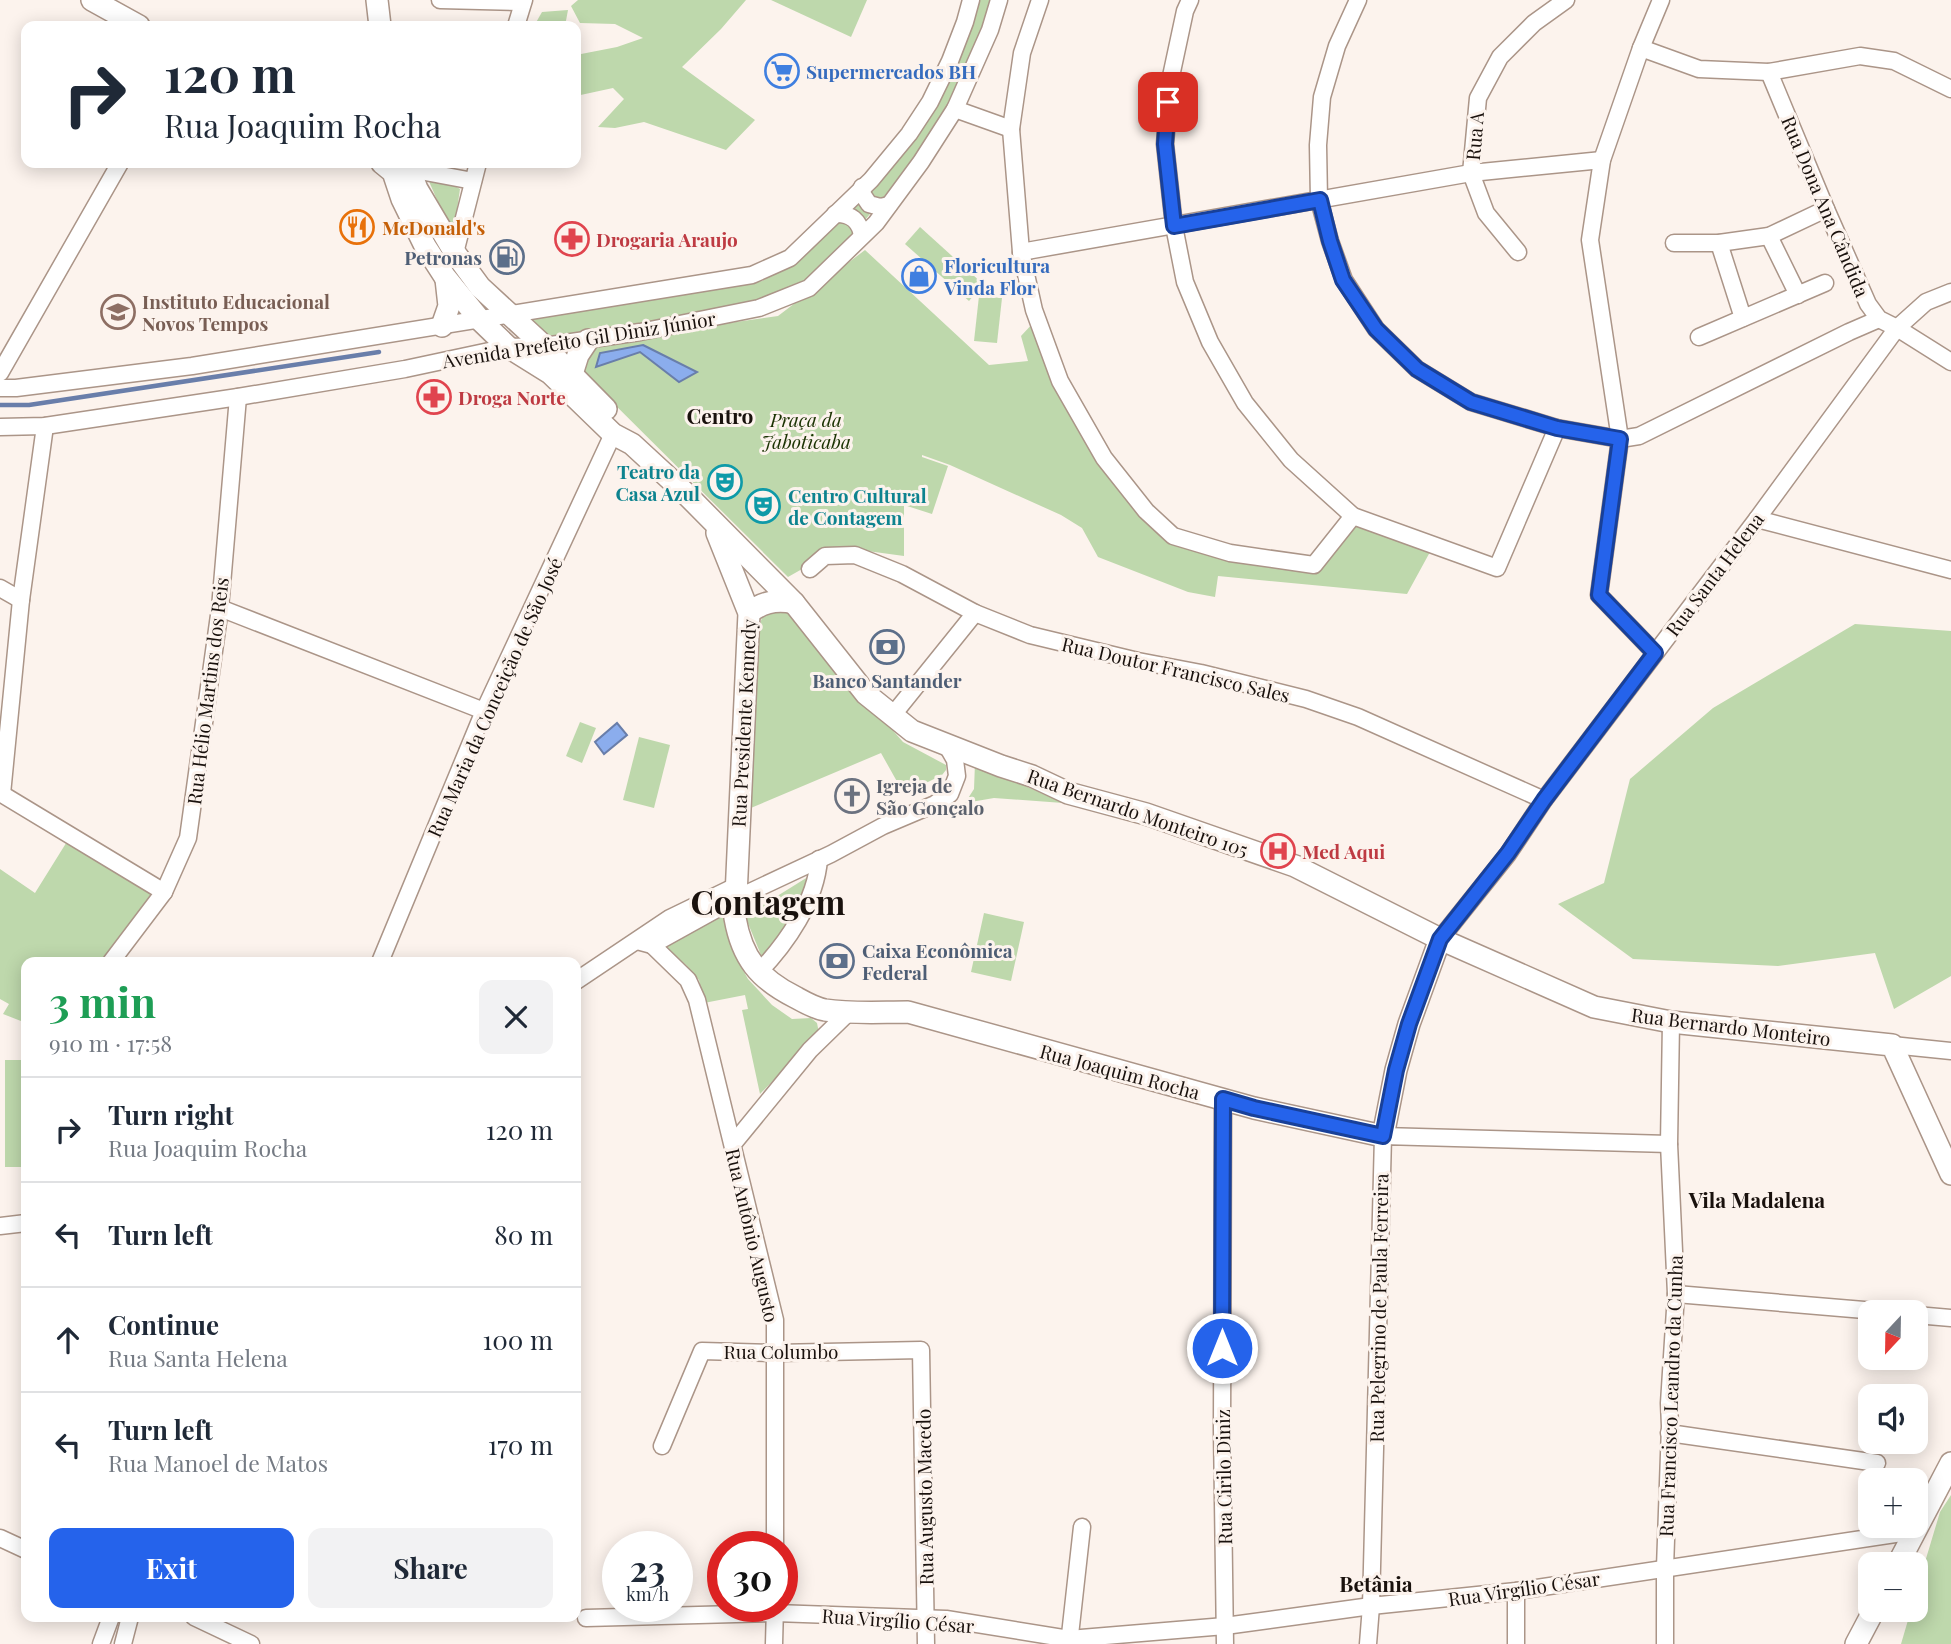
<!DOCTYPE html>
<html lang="en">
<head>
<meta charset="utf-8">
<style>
  :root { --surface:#fff; --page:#f2f2f3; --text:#1f2937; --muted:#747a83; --line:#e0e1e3; --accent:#2563eb }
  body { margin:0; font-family:"Playfair Display",serif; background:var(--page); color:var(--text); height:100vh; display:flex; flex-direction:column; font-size:26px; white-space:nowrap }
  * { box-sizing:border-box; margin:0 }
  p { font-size:23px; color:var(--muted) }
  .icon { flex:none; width:38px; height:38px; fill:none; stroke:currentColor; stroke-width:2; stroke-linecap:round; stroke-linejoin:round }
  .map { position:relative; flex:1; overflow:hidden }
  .drawer { position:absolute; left:21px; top:957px; width:560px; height:665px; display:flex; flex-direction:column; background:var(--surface); border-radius:14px; box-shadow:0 4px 18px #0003 }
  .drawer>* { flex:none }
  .guide { position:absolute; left:21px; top:21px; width:560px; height:147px; border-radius:14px; box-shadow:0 4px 18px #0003; background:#fff; color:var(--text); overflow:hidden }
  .needle { width:46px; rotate:202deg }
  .fabs { position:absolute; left:1858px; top:1300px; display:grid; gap:14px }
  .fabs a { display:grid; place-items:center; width:70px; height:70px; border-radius:14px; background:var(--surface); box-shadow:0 4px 18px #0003; font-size:35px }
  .speed { position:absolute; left:602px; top:1531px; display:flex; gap:14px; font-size:35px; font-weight:700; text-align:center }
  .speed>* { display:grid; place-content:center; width:91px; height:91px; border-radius:50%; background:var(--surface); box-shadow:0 4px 18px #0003; line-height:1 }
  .speed small { font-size:18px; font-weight:400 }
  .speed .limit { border:10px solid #d22; background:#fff; color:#111 }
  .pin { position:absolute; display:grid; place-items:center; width:60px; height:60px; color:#fff; margin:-30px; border-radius:14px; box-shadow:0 4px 10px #0006 }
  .me { position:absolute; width:77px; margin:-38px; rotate:0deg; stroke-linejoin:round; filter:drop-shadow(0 0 5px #0008) }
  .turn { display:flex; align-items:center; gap:24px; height:147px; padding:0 28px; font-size:32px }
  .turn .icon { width:91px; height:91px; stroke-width:2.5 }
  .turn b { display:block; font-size:49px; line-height:60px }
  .round { display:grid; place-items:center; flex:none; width:74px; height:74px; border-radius:14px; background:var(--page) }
  .headline { display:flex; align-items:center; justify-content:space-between; height:119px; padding:0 28px }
  h1 { font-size:42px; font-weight:700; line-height:52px; color:#1e9e55 }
  .cta { display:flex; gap:14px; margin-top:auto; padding:14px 28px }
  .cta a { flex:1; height:80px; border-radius:14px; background:var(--accent); color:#fff; font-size:28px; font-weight:700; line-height:80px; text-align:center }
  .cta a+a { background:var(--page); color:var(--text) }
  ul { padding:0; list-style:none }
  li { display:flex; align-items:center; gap:21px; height:105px; padding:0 28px; border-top:2px solid var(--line) }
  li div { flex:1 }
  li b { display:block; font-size:26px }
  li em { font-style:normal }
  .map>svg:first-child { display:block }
</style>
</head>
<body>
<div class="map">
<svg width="1951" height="1644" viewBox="0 0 1951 1644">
  <rect width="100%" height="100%" fill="#fcf3ed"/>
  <!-- green -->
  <g fill="#bed8ac">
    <polygon points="578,0 746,0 721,29 682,67 755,120 726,150 644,122 615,128 598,127 624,99 613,88 576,96 576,55 617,47 643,38 615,24 580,23 571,6"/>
    <polygon points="771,0 867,0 851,37"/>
    <polygon points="980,0 992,0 982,35 928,142 861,225 804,281 750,304 663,321 550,336 529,320 634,301 762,281 787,267 811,249 885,176 933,112 973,25"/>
    <polygon points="568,10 565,26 534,26 542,12"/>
    <polygon points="428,179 443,179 460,189 453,237"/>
    <polygon points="920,227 983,284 969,301 905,244"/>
    <polygon points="865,250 989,365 1028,361 1021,336 1034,322 1054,378 1168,539 1309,567 1355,520 1430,552 1407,594 1218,576 1215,597 1188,592 1098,557 1082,528 1061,515 950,465 922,455 922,457 948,466 932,514 904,505 904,556 860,550 825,556 788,577 580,370 590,347 673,331 778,316"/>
    <polygon points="979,296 1002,298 997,343 974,341"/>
    <polygon points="775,609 786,612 794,617 903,742 946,765 946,770 942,775 904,794 881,753 746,810 756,633 762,618"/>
    <polygon points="1855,624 1951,631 1951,976 1894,1009 1875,953 1778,966 1633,959 1558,904 1604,883 1630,779 1713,708"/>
    <polygon points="580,722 596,728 582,763 566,756"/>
    <polygon points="639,737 670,745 654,808 623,800"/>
    <polygon points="975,763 1063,803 994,798 965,803 974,789"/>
    <polygon points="68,840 155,892 102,962 26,962 26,1023 3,1014 9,1004 0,999 0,869 35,893"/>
    <polygon points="811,875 787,924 767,954 764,957 761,955 745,916"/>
    <polygon points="984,913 1024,922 1011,981 971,972"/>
    <polygon points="723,916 738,961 748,979 772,1005 792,1019 811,1018 817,1023 819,1033 760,1094 742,1010 748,1009 745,995 704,1003 699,980 686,965 663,945"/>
    <rect x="5" y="1060" width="21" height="107"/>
    <polygon points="1951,1495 1951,1644 1901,1644 1911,1610 1916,1610 1916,1592 1940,1512"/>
  </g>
  <!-- water -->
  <g fill="#8baded" stroke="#697eaa" stroke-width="2">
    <polygon points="643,345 697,372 679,382 640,352 596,367 600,353"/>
    <polygon points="617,723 627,735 604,754 595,742"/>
  </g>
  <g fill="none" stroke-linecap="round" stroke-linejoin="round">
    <!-- stream -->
    <polyline stroke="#697eaa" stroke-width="4.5" points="0,405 29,405 379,352"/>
    <!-- minor casing -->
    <g stroke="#ab9588" stroke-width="19">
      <g id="minor">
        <polyline points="440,0 523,2"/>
        <polyline points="1040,0 1022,53 1011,129 1021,252 1034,310 1060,381 1104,458 1146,511 1173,536 1230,553 1314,565 1353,516"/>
        <polyline points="1190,0 1185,11 1170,81 1165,144 1174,226 1185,282 1210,342 1245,403 1291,460 1353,516 1497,568 1557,428"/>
        <polyline points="1358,0 1337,46 1322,97 1318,145 1319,200 1330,241 1344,280 1376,329 1417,369 1471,402 1557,428 1620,439 1639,436 1849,332 1879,319"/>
        <polyline points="516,26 524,0"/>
        <polyline points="1641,48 1699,69 1769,72 1860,56 1894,61 1951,89"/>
        <polyline points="1769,72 1826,209 1868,304 1879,319 1897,328 1951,362"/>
        <polyline points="955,109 1011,129"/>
        <polyline points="400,171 409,169 473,181"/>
        <polyline points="862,187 863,195 869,204 880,207 889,205"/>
        <path d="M835 214C851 213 860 221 862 236"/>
        <polyline points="1769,236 1798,295"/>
        <polyline points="1674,243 1719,243 1769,236 1826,209"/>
        <polyline points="1719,243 1743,318"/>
        <polyline points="1021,252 1471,173 1602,160"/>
        <polyline points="1518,252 1486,213 1471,173 1478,98 1500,57 1534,23 1566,0"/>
        <polyline points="455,253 478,163"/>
        <polyline points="1699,337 1825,283"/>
        <polyline points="0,373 120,163"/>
        <polyline points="0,388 16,388 192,366 752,275 790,258 871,180 909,134 930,102 950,61 965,22 971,0"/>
        <polyline points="0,427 45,426 238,397 405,369 508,347 544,346 640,332 759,308 809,288 876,223 921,162 955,109 990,30 999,0"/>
        <polyline points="1757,519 1951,570"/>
        <polyline points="810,569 825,556 855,555 902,574 975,613 1030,635 1138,661 1201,673 1306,699 1358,717 1544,800"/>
        <polyline points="0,588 21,600"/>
        <polyline points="220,608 484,711"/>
        <polyline points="1655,653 1599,595 1620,439 1590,240 1602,160 1641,48 1661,0"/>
        <polyline points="892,716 975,613"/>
        <polyline points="0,793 164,892"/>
        <polyline points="2,794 21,600 45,426"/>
        <polyline points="1440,939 1508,854 1544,800 1757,519 1897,328 1926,302 1951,292"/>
        <polyline points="637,941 652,945 735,899 831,854 883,826 935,804 950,794 957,776 955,760 947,746"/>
        <polyline points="652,945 688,980 697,1000 775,1320 775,1547"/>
        <polyline points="111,962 164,892 188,838 220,608 238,397"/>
        <polyline points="380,962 484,711 613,434"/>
        <path d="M758 973C787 943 816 901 819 859"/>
        <polyline points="576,981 670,918 736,886"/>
        <polyline points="1892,1045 1951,1051"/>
        <polyline points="1223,1099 1222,1430 1225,1644"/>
        <polyline points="733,1144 810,1050 849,1012"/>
        <polyline points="0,1226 26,1223"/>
        <polyline points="1676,1294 1888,1312"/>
        <polyline points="1916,1315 1951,1318"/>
        <polyline points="1669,1433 1877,1463"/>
        <polyline points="662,1446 702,1351 776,1353 921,1350 926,1644"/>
        <polyline points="0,1538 26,1550"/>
        <polyline points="194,1617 251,1644"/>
        <polyline points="586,1618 775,1613 946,1619 1069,1639 1225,1626 1371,1606 1516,1591 1915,1531"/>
        <polyline points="101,1644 111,1617"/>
        <polyline points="123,1644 130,1617"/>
        <polyline points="774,1644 775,1606"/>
        <polyline points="1069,1644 1082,1527"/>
        <polyline points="1368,1644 1371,1606 1383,1136 1669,1144"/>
        <polyline points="1516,1644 1516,1591"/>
        <polyline points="1665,1644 1665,1568 1670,1426 1669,1403 1676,1294 1669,1144 1671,1022"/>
      </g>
    </g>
    <!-- major casing -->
    <g stroke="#ab9588" stroke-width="24">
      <g id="major">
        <polyline points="92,0 139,26"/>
        <polyline points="377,0 380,26"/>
        <polyline points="382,163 393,172 402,199 425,246 445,277 480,320 508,347 550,373 613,434 632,444 683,491 794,603 866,694 912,731 1001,766 1032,776 1068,793 1146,814 1295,866 1440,939 1594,1007 1671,1022 1892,1045 1951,1174"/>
        <polyline points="407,163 417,189 455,253 480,287 544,346 606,409"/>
        <polyline points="442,326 449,306 446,279"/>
        <polyline points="572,374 578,355 588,340"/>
        <path d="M717 533 749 613 735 918C742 958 759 979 795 997 804 1002 814 1008 825 1010 852 1014 880 1012 908 1012L1254 1108 1383 1136 1396 1070 1409 1024 1440 939"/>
        <path d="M749 613C762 602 777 599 794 603"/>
        <polyline points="1898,1564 1951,1463"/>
        <polyline points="1856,1644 1874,1610"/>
      </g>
    </g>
    <!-- minor -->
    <use href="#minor" stroke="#fff" stroke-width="16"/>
    <!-- major -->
    <use href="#major" stroke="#fff" stroke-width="21"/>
  </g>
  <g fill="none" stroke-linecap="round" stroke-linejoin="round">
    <!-- route casing -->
    <g stroke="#184099" stroke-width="18">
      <polyline id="route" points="1168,102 1165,144 1174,226 1320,200 1330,241 1343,280 1376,329 1417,369 1471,402 1557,428 1620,439 1599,595 1655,653 1544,800 1508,853 1440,939 1409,1024 1396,1070 1383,1136 1254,1108 1223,1099 1222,1348"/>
    </g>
    <!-- route -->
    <use href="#route" stroke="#2563eb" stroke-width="12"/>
  </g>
  <!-- icons -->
  <defs>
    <g id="supermarket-ring" transform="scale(1.75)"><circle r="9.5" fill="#fcf3ed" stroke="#3f7fe0" stroke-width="1.5"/><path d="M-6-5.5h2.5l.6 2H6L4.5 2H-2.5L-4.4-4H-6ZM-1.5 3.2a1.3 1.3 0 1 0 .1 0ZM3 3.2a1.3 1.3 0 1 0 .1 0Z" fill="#3f7fe0"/></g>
    <g id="restaurant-ring" transform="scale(1.75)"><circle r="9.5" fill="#fcf3ed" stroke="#e8710a" stroke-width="1.5"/><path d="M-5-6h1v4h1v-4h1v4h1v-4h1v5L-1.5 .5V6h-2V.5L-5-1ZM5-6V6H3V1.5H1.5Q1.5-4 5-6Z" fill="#e8710a"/></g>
    <g id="pharmacy-ring" transform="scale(1.75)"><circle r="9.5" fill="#fcf3ed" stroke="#e0444e" stroke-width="1.5"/><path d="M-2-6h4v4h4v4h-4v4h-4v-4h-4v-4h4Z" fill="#e0444e"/></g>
    <g id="fuel-ring" transform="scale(1.75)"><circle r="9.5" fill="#fcf3ed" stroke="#5c6f8a" stroke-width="1.5"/><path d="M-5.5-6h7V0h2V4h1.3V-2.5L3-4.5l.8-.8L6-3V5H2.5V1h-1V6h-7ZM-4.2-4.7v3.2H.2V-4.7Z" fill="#5c6f8a"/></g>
    <g id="shop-ring" transform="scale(1.75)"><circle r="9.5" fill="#fcf3ed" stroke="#3f7fe0" stroke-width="1.5"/><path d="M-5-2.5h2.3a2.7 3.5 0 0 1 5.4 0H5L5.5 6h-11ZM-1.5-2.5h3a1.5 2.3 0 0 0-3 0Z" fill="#3f7fe0"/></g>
    <g id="school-ring" transform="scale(1.75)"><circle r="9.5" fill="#fcf3ed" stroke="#8d6e63" stroke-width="1.5"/><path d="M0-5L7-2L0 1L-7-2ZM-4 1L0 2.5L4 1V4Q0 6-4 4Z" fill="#8d6e63"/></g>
    <g id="theatre-ring" transform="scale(1.75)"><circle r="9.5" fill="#fcf3ed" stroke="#0f9aa8" stroke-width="1.5"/><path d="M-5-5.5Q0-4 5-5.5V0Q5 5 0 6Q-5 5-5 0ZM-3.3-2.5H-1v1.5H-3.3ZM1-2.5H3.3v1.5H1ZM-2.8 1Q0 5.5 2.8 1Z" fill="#0f9aa8"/></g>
    <g id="bank-ring" transform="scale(1.75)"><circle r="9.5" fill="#fcf3ed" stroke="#5c6f8a" stroke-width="1.5"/><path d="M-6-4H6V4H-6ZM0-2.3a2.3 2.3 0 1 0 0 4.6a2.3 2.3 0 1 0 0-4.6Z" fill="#5c6f8a"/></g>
    <g id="church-ring" transform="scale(1.75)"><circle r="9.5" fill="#fcf3ed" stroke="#6b7280" stroke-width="1.5"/><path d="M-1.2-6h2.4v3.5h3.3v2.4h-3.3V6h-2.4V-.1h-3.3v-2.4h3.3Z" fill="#6b7280"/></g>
    <g id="hospital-ring" transform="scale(1.75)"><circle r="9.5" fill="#fcf3ed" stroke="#e0444e" stroke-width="1.5"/><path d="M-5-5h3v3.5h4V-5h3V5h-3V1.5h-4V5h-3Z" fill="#e0444e"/></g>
  </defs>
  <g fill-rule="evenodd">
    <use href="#supermarket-ring" x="782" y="71"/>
    <use href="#restaurant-ring" x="357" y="227"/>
    <use href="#pharmacy-ring" x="572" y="239"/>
    <use href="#fuel-ring" x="507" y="257"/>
    <use href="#shop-ring" x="919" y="276"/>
    <use href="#school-ring" x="118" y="312"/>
    <use href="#pharmacy-ring" x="434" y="397"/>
    <use href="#theatre-ring" x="725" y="482"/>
    <use href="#theatre-ring" x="763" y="506"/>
    <use href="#bank-ring" x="887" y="647"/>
    <use href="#church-ring" x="852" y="796"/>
    <use href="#hospital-ring" x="1278" y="851"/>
    <use href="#bank-ring" x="837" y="961"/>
  </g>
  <g text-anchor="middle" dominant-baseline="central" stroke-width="6" stroke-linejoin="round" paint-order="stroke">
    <!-- shop labels -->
    <g font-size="19" font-weight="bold" fill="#366cbe" stroke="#fcf3ed" text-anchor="start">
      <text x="806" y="71">Supermercados BH</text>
      <text x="944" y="265">Floricultura<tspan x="944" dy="22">Vinda Flor</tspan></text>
    </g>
    <!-- street labels -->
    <g font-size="19" fill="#19110d" stroke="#fcf3ed">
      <text transform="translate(1474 136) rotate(-85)">Rua A</text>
      <text transform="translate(1826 206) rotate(67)">Rua Dona Ana Cândida</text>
      <text transform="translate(579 339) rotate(-9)">Avenida Prefeito Gil Diniz Júnior</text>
      <text transform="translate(1714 574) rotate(-53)">Rua Santa Helena</text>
      <text transform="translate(1176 669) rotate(13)">Rua Doutor Francisco Sales</text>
      <text transform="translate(207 691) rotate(-83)">Rua Hélio Martins dos Reis</text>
      <text transform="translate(494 697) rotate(-66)">Rua Maria da Conceição de São José</text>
      <text transform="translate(743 723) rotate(-87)">Rua Presidente Kennedy</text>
      <text transform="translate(1138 812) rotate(19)">Rua Bernardo Monteiro 105</text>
      <text transform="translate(1731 1026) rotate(7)">Rua Bernardo Monteiro</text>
      <text transform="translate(1120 1071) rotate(15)">Rua Joaquim Rocha</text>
      <text transform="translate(753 1235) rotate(77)">Rua Antônio Augusto</text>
      <text transform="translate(1378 1308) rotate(-89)">Rua Pelegrino de Paula Ferreira</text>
      <text x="781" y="1351">Rua Columbo</text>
      <text transform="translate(1670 1396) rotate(-88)">Rua Francisco Leandro da Cunha</text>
      <text transform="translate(1223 1477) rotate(-91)">Rua Cirilo Diniz</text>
      <text transform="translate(924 1497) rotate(-91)">Rua Augusto Macedo</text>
      <text transform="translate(1524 1588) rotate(-8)">Rua Virgílio César</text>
      <text transform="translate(898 1620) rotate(4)">Rua Virgílio César</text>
    </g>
    <!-- food labels -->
    <g font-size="19" font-weight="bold" fill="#c56008" stroke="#fcf3ed" text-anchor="start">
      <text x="382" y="227">McDonald's</text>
    </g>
    <!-- health labels -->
    <g font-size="19" font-weight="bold" fill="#be3a42" stroke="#fcf3ed" text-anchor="start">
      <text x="596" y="239">Drogaria Araujo</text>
      <text x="458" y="397">Droga Norte</text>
      <text x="1302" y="851">Med Aqui</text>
    </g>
    <!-- service labels -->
    <g font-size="19" font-weight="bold" fill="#4e5e75" stroke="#fcf3ed" text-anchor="end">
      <text x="482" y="257">Petronas</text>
      <text x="887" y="680" text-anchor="middle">Banco Santander</text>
      <text x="862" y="950" text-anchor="start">Caixa Econômica<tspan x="862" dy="22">Federal</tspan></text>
    </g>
    <!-- education labels -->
    <g font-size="19" font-weight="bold" fill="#785e54" stroke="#fcf3ed" text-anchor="start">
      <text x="142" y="301">Instituto Educacional<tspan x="142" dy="22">Novos Tempos</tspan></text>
    </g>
    <!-- park labels -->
    <g font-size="19" font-style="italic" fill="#1a3202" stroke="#fcf3ed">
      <text x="806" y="419">Praça da<tspan x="806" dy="22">Jaboticaba</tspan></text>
    </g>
    <!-- culture labels -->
    <g font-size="19" font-weight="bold" fill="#0d838f" stroke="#fcf3ed" text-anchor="end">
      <text x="700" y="471">Teatro da<tspan x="700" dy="22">Casa Azul</tspan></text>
      <text x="788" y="495" text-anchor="start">Centro Cultural<tspan x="788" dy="22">de Contagem</tspan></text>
    </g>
    <!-- worship labels -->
    <g font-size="19" font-weight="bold" fill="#5b616d" stroke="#fcf3ed" text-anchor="start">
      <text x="876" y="785">Igreja de<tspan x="876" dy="22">São Gonçalo</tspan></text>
    </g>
    <!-- neighbourhood labels -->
    <g font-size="21" font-weight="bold" fill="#19110d" stroke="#fcf3ed">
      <text x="720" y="415">Centro</text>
      <text x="1757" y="1199">Vila Madalena</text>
      <text x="1376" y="1583">Betânia</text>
    </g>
    <!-- town labels -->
    <g font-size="33" font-weight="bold" fill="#19110d" stroke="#fcf3ed">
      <text x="768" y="901">Contagem</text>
    </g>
  </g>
</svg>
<div class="fabs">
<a><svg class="needle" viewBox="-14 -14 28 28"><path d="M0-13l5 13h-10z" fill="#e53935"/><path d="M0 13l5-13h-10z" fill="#747a83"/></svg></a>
<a><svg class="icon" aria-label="sound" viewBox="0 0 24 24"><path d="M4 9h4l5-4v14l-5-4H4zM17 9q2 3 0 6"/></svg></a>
<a>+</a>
<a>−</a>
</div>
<div class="speed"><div>23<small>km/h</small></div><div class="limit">30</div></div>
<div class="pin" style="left:1168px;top:102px;background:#d93025"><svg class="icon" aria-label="arrive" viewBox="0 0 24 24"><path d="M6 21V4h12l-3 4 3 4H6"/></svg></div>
<svg class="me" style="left:1222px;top:1348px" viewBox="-20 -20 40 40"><circle r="17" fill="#2563eb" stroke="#fff" stroke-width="3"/><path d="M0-11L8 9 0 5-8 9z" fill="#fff"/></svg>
<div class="guide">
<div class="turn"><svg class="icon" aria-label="right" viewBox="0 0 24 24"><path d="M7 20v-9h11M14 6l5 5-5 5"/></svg><div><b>120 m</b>Rua Joaquim Rocha</div></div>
</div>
<section class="drawer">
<div class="headline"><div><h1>3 min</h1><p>910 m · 17:58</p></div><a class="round"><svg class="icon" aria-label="close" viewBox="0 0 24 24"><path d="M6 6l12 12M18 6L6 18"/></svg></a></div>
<ul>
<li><svg class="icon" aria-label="right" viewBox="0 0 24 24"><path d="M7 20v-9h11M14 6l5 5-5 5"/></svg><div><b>Turn right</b><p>Rua Joaquim Rocha</p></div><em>120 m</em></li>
<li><svg class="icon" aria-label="left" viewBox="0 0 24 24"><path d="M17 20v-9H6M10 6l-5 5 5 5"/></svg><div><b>Turn left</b></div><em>80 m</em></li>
<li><svg class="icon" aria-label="ahead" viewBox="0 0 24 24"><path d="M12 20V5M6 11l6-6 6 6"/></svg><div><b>Continue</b><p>Rua Santa Helena</p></div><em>100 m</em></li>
<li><svg class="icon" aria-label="left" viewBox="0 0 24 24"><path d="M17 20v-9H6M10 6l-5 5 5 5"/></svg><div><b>Turn left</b><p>Rua Manoel de Matos</p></div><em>170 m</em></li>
</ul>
<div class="cta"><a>Exit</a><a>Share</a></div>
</section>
</div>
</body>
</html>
